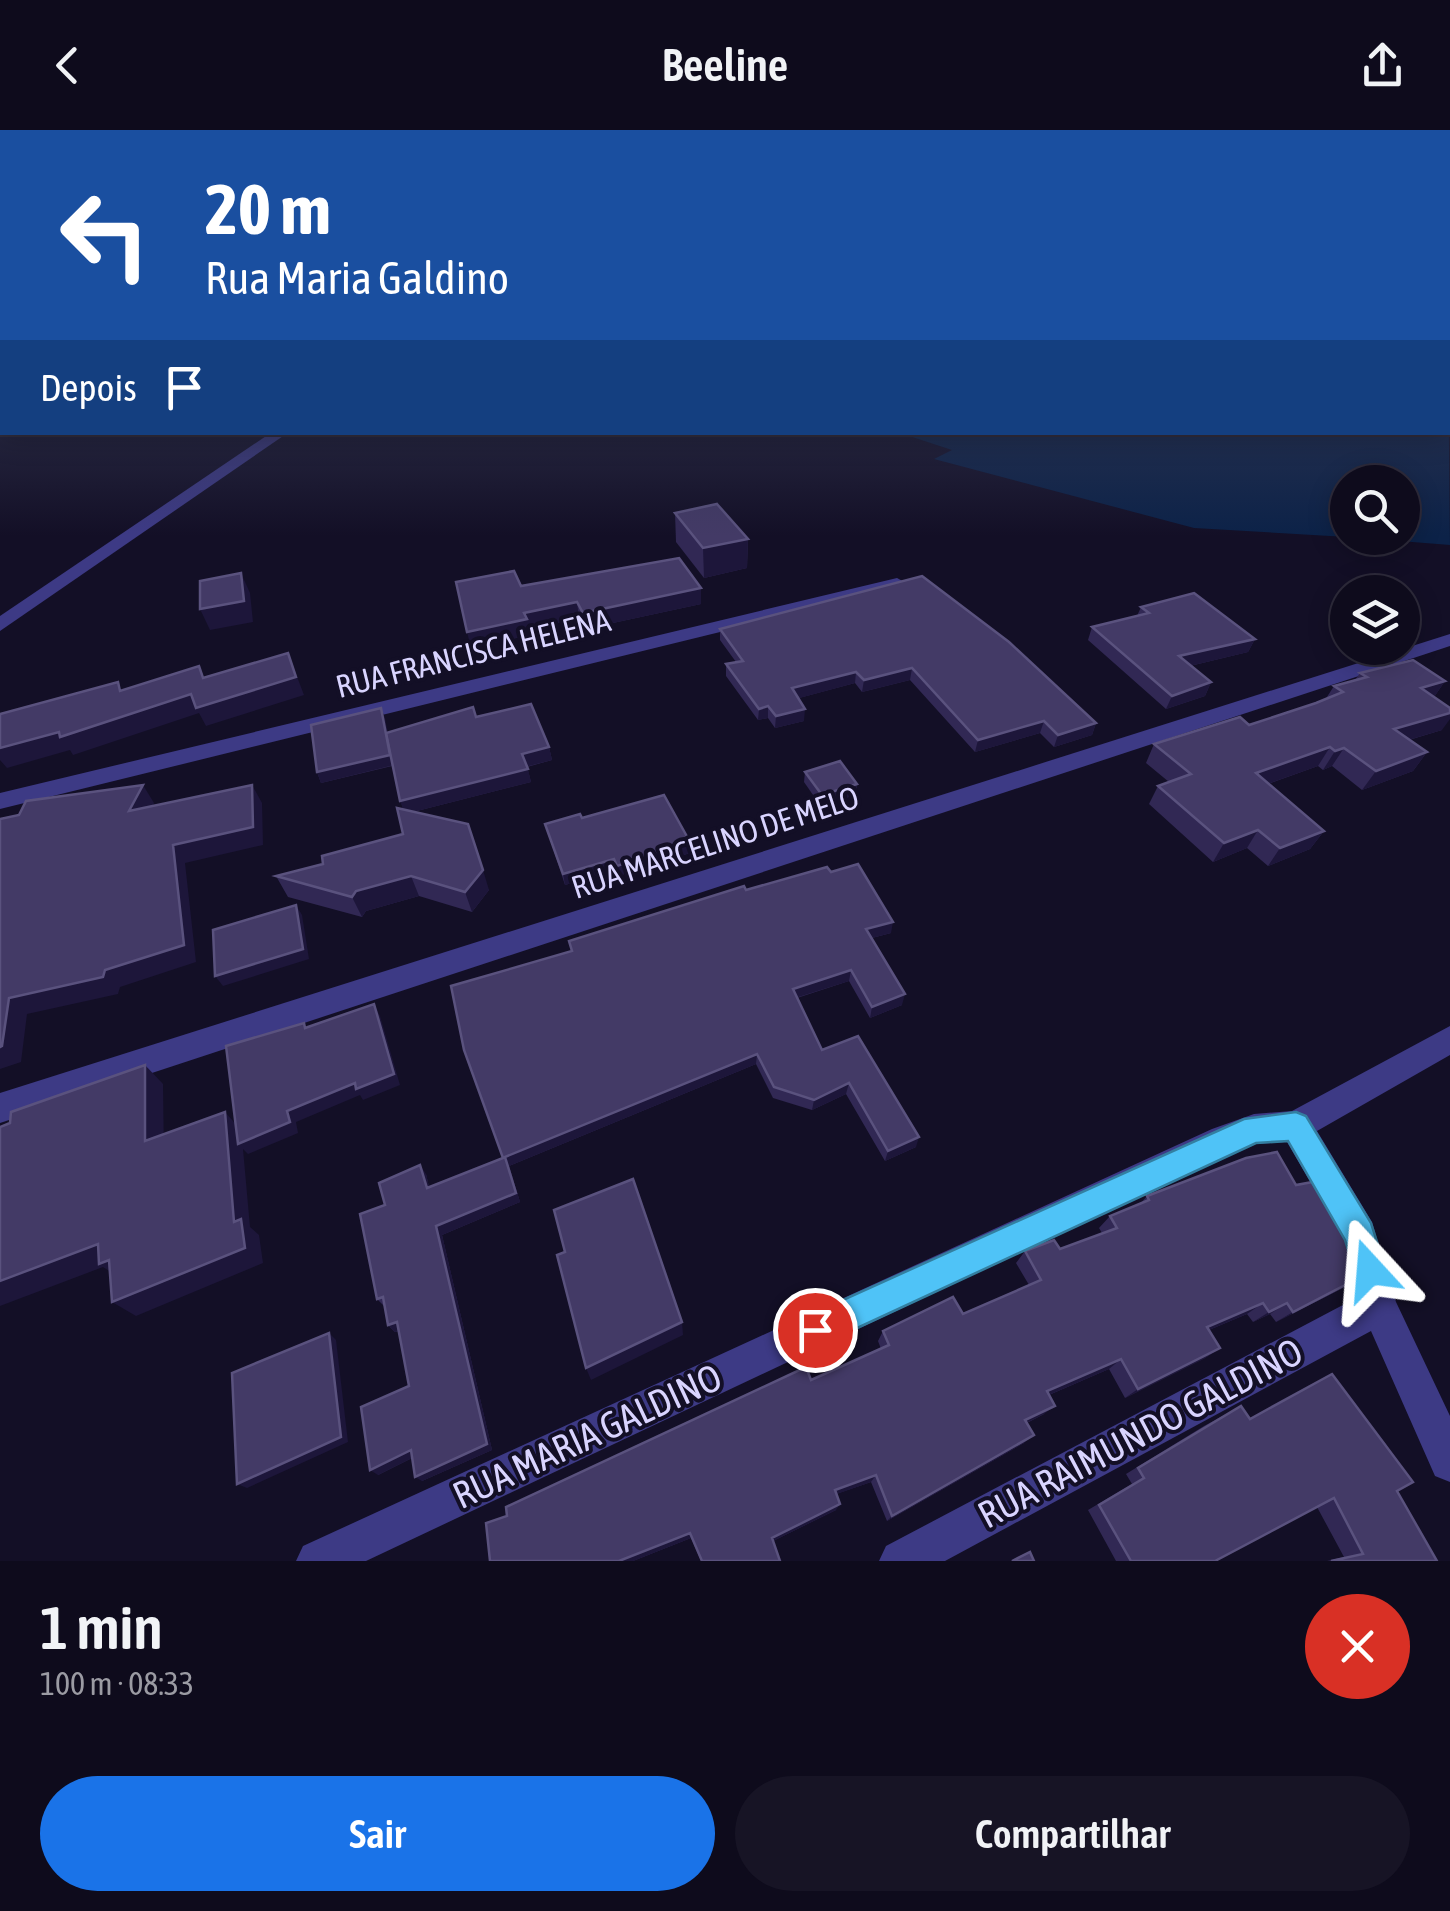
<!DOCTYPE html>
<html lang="pt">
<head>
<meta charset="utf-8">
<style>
  :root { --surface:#0e0b1c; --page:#171425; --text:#f1f3f6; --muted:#9b9ba3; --line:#2e2b3b; --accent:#1a73e8 }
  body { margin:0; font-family:"Asap Condensed",sans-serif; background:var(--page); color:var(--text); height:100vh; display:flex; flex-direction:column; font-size:38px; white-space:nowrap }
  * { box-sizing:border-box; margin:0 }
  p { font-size:32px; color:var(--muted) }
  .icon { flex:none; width:55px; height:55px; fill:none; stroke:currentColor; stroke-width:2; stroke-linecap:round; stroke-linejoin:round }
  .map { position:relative; height:1431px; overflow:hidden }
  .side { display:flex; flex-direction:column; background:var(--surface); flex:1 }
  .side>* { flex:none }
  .hud { position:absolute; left:0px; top:0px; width:1450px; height:305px; box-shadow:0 5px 25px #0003,0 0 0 2px var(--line); background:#1a4fa0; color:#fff; overflow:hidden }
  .buttons { position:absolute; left:1330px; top:335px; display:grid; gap:20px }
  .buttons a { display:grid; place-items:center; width:90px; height:90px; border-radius:50%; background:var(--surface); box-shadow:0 5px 25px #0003,0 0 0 2px var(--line); font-size:50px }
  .pin { position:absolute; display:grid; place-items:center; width:85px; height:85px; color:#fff; margin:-42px; border:5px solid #fff; border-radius:50%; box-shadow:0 2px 10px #0007 }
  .me { position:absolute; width:110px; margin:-55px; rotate:341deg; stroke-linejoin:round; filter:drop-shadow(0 0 8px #0008) }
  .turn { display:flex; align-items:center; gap:35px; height:210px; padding:0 40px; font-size:45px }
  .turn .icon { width:130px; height:130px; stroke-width:2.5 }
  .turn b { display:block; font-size:70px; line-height:85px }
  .then { display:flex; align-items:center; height:95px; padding:0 40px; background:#0003; gap:20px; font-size:38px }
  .round { display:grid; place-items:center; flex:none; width:105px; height:105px; border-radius:52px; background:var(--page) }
  .headline { display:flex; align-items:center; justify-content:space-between; height:170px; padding:0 40px }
  h1 { font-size:60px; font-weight:600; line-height:75px }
  .cta { display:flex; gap:20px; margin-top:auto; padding:20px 40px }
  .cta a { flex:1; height:115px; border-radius:60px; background:var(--accent); color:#fff; font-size:40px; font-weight:600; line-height:115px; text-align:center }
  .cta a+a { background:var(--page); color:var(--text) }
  header { display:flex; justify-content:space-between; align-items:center; height:130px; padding:0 40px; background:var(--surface); font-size:45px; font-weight:600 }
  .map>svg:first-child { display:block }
</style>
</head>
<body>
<header><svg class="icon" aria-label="back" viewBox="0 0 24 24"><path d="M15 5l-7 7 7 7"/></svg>Beeline<svg class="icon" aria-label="share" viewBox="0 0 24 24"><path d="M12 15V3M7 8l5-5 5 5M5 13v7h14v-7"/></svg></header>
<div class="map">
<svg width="1450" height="1431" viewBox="0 0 1450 1431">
  <rect width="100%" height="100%" fill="#130f26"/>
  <!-- water -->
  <polygon fill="#0c2248" points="1448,221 1450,415 1362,408 1402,408 1402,352 1348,352 1347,407 1194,398 934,329 952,320 900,303 1448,302"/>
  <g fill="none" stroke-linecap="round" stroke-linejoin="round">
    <!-- minor -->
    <g fill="#3d3a85" fill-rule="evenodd">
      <polygon points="897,448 906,453 903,457 0,679 0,663"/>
      <polygon points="1450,504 1450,516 0,993 0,963"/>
      <polygon points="1450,896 1450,925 1317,1001 1372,1092 1396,1172 1450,1286 1450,1352 1435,1346 1371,1201 945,1431 879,1431 886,1416 1358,1167 1344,1110 1287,1012 1254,1014 1233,1022 366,1431 296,1431 303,1416 1212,999 1254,984 1292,981"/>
    </g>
    <!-- tertiary -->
    <polygon fill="#3d3a85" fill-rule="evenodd" points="272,302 289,302 0,501 0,486"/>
  </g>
  <!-- wall -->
  <g fill="#312854">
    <polygon points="675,383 748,409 747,438 704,448 676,412"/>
    <polygon points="922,446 1096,593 1092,605 1054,617 1040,603 975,622 910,550 862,562 855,553 799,568 804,591 775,598 768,588 758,590 726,546 726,534 736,532 720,510 720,499"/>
    <polygon points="521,456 701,458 701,474 585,499 579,488 529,499 530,505 471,518"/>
    <polygon points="1141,477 1255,509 1248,522 1190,536 1211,552 1205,566 1166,579 1088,510 1092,497 1137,486"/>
    <polygon points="1360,543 1445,551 1434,567 1442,600 1409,610 1427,622 1413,641 1362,660 1332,636 1323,640 1318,636 1268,654 1324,701 1310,719 1268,736 1247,718 1213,732 1149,674 1158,656 1169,652 1146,633 1154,614 1249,595 1325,570 1334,556 1355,550"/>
    <polygon points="381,578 387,602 476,587 549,617 552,630 527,637 531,652 413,682 489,760 472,782 419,766 366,781 362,787 288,767 276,746 323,734 403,704 403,679 392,636 321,653 317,642"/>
    <polygon points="805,642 857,654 856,665 820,675 804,652"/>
    <polygon points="545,694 690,723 618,746 615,740 565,755"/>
    <polygon points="831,742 891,803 872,808 902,875 870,888 849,851 797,868 822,920 916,1017 885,1031 846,964 812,980 773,968 756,934 509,1036 520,1072 442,1105 492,1320 422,1351 412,1328 378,1345 409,1256 399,1201 395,1202 388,1195 385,1177 377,1169 385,1075 426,1044 429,1057 503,1028 571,821 569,811 746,760"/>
    <polygon points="1296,1055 1370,1142 1351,1154 1276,1192 1270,1184 1253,1192 1247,1184 1209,1200 1220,1218 1205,1228 1125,1268 1109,1239 1049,1265 1044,1284 1027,1293 1024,1313 887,1391 871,1352 836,1364 836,1380 773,1411 780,1431 701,1431 691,1408 633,1431 490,1431 507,1386 881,1219 878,1211 883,1201 963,1184 1029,1155 1016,1133 1025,1121 1060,1119 1102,1103 1099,1098 1110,1086 1140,1074 1147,1066"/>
    <polygon points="1241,1276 1249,1288 1397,1361 1437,1431 1327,1431 1344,1427 1317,1377 1215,1431 1116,1431 1088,1380 1132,1354 1126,1344 1204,1296"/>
  </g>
  <!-- shaded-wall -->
  <g fill="#1d163a">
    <polygon points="748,409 747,438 704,448 703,418"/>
    <polygon points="241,443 250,463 253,492 210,500 200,479"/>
    <polygon points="701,458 701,474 585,499 583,483"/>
    <polygon points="577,472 579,488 529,499 530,505 471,518 467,502 524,483"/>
    <polygon points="1255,509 1248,522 1173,540 1179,526"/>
    <polygon points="288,523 304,565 206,596 199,583 73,625 70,620 7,638 0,630 0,618"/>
    <polygon points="912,538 910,550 862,562 864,550"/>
    <polygon points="856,542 855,553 792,570 792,558"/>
    <polygon points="1445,551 1432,570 1421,558"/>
    <polygon points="1211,552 1205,566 1166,579 1172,566"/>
    <polygon points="768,576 768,588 758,590 759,579"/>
    <polygon points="381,578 385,588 394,635 321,653 317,642"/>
    <polygon points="805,579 804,591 775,598 776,586"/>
    <polygon points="1450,583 1450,589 1442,600 1381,618 1394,599"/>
    <polygon points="1044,591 1040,603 975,622 978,610"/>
    <polygon points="1096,593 1092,605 1054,617 1058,605"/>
    <polygon points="549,617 552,630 525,637 522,624"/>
    <polygon points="1330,617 1318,636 1245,662 1256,643"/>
    <polygon points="1344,618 1332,636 1323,640 1335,621"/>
    <polygon points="1427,622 1413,641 1362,660 1376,641"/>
    <polygon points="528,639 531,652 405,684 400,671"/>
    <polygon points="857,654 856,665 820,675 822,665"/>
    <polygon points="143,655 154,673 142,699 129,681"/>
    <polygon points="252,655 262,673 263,715 185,733 196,832 120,857 118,864 27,884 21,932 0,939 0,917 9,868 173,715"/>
    <polygon points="1258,700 1247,718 1213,732 1224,713"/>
    <polygon points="1324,701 1310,719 1268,736 1280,718"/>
    <polygon points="690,712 690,723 618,746 617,736"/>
    <polygon points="614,729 615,740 565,755 563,744"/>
    <polygon points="483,740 489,760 472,782 465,762"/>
    <polygon points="411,746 419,766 366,781 362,787 352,767 356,761"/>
    <polygon points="296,775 302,785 309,829 223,856 215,846"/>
    <polygon points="893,792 891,803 864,810 866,799"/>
    <polygon points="851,840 849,851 792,869 793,859"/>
    <polygon points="905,864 902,875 870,888 872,877"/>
    <polygon points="374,874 380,886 400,955 363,970 360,965 296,992 298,1003 248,1024 243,1019 250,1097 259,1105 263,1133 136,1186 112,1172 234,1092 225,982 241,1000 287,981"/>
    <polygon points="757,924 756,934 509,1036 520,1072 442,1105 492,1320 422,1351 415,1347 436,1096 505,1027"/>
    <polygon points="145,935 163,954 164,1029 145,1011"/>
    <polygon points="849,953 846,964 812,980 814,970"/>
    <polygon points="919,1007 916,1017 885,1031 888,1021"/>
    <polygon points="420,1035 426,1044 432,1068 427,1058"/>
    <polygon points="98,1114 122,1149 103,1137 0,1176 0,1151"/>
    <polygon points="1370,1142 1351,1154 1276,1192 1293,1182"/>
    <polygon points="1263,1173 1247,1184 1192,1207 1207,1197"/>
    <polygon points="1287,1173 1270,1184 1253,1192 1269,1182"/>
    <polygon points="397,1192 404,1199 395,1202 388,1195"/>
    <polygon points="682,1192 683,1205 591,1250 586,1238"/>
    <polygon points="329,1203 336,1210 348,1312 247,1358 237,1354"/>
    <polygon points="1220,1218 1205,1228 1125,1268 1138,1259"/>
    <polygon points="1121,1229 1109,1239 1037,1270 1047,1261"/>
    <polygon points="1055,1276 1044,1284 1016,1298 1025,1290"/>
    <polygon points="1034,1305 1024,1313 887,1391 892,1386"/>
    <polygon points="411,1320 418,1325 378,1345 370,1340"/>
    <polygon points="876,1345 871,1352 831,1366 835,1360"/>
    <polygon points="840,1374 836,1380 771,1412 772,1408"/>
    <polygon points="690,1403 691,1408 633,1431 619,1431"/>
  </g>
  <!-- building -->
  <g fill="#433a66" stroke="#5a527e" stroke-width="2.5">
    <polygon points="717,374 748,409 703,418 675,383"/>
    <polygon points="679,428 701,458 583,483 577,472 524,483 527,489 467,502 456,452 514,441 521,456"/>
    <polygon points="241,443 244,471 200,479 200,451"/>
    <polygon points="922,446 1009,512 1096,593 1058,605 1044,591 978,610 912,538 864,550 856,542 792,558 805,579 776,586 768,576 759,579 726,534 743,531 720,499"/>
    <polygon points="1194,463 1255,509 1179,526 1211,552 1172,566 1092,497 1149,483 1141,477"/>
    <polygon points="288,523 296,547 196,578 191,564 60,607 59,602 0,618 0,584 118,552 120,561 199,536 203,548"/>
    <polygon points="1413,530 1445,551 1421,558 1450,578 1450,583 1394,599 1427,622 1376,641 1344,618 1335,621 1330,617 1256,643 1324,701 1280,718 1258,700 1224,713 1158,656 1191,644 1154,614 1240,587 1249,595 1316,573 1343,562 1334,556 1367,547 1360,543"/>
    <polygon points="531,574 549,617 522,624 528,639 400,671 386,603 473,577 476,587"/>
    <polygon points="381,578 390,625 317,642 311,595"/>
    <polygon points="840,631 857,654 822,665 805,642"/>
    <polygon points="143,655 129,681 252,655 253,697 173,715 184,815 105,840 103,847 9,868 2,916 0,917 0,689 19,685 26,671"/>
    <polygon points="664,665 690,712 617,736 614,729 563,744 545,694 580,684 582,688"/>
    <polygon points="397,678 468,694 483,740 465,762 411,746 356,761 352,767 276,746 323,734 322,726 403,704"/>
    <polygon points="858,734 893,792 866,799 905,864 872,877 851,840 793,859 822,920 858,906 919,1007 888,1021 849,953 814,970 774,957 757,924 505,1027 516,1063 436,1096 487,1314 415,1347 411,1320 370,1340 361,1277 409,1256 397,1192 388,1195 383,1167 377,1169 360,1084 385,1075 379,1053 420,1035 427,1058 503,1028 464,920 451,856 572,821 569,811 744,756 746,760 827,737 831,742"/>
    <polygon points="296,775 303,819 215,846 213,800"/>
    <polygon points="374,874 394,944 356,959 355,953 287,981 290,992 238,1014 226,916 304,893 305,898"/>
    <polygon points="145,935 145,1011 225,982 234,1092 241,1089 245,1118 112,1172 109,1130 99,1134 98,1114 0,1151 0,997 10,993 11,982"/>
    <polygon points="1277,1022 1296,1055 1329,1049 1358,1099 1370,1142 1293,1182 1287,1173 1269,1182 1263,1173 1207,1197 1220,1218 1138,1259 1121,1229 1047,1261 1055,1276 1025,1290 1034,1305 892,1386 876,1345 835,1360 840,1374 772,1408 780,1431 702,1431 690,1403 619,1431 490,1431 486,1393 507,1386 506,1377 806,1237 811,1250 889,1215 883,1201 953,1167 963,1184 1041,1150 1025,1121 1054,1110 1060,1119 1117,1098 1110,1086 1149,1070 1147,1066 1246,1028"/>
    <polygon points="633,1049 682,1192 586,1238 557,1125 565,1122 554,1080"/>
    <polygon points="329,1203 341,1307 237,1354 232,1243"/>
    <polygon points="1332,1244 1413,1352 1397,1361 1437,1431 1331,1431 1363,1424 1334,1368 1215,1431 1131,1431 1099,1375 1144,1348 1138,1338 1241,1276 1250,1289"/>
    <polygon points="1030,1422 1034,1431 1012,1431"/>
  </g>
  <!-- sky -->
  <linearGradient id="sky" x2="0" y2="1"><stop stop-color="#0a0815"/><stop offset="0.51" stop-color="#333752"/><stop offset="1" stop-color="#333752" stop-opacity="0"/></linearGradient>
  <rect width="1450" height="406" fill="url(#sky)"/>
  <!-- route -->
  <polygon fill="#4fc3f7" stroke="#337fa1" stroke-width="2.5" points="1296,982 1306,986 1371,1093 1386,1140 1381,1152 1370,1156 1358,1152 1345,1110 1288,1011 1256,1013 827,1212 815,1217 803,1212 798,1200 803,1188 1244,989"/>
  <g text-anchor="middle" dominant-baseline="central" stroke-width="8" stroke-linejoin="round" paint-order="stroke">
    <!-- street labels -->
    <g font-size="32" fill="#d9d4ff" stroke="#130f26">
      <text transform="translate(473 523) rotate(-14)">RUA FRANCISCA HELENA</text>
      <text transform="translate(715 712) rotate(-18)">RUA MARCELINO DE MELO</text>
    </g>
    <!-- near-street labels -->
    <g font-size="38" fill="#d9d4ff" stroke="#130f26">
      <text transform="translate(1140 1303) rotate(-28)">RUA RAIMUNDO GALDINO</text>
      <text transform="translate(587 1306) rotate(-25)">RUA MARIA GALDINO</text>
    </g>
  </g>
</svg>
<div class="buttons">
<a><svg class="icon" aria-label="search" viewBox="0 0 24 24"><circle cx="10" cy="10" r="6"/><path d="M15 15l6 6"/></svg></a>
<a><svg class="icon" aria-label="layers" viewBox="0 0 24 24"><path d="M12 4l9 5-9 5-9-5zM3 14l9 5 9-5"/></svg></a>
</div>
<div class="pin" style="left:815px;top:1200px;background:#d93025"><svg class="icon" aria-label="arrive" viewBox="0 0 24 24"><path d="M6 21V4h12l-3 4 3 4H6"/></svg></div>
<svg class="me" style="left:1370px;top:1140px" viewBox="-20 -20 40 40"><path d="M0-17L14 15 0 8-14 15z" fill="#4fc3f7" stroke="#fff" stroke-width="4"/></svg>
<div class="hud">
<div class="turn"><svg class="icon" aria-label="left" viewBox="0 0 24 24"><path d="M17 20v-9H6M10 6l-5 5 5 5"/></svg><div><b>20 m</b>Rua Maria Galdino</div></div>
<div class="then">Depois<svg class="icon" aria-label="arrive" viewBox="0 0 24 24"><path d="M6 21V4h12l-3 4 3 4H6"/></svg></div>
</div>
</div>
<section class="side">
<div class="headline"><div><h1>1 min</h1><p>100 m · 08:33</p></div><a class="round" style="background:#d93025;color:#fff"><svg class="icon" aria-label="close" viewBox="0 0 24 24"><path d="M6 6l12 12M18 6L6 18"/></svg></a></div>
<div class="cta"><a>Sair</a><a>Compartilhar</a></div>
</section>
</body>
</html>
